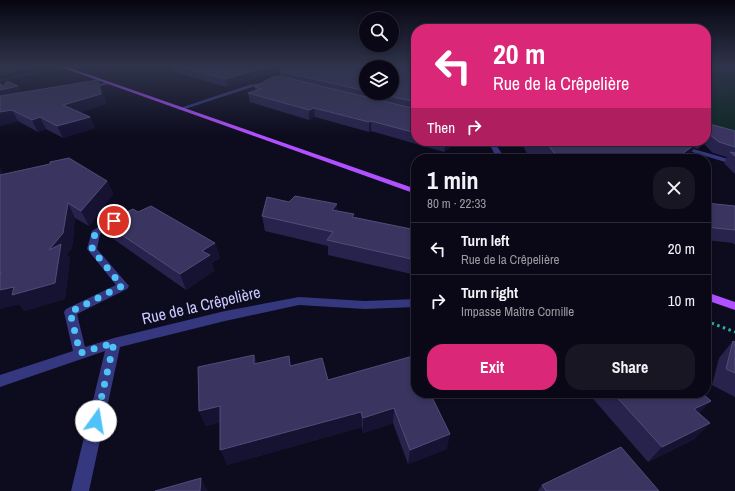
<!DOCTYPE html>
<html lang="en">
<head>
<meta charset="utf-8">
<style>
  :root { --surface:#0a0816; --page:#181623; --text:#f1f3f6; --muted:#999aa1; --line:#2a2935; --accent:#db2777 }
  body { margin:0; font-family:"Archivo Narrow",sans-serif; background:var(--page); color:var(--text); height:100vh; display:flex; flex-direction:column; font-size:15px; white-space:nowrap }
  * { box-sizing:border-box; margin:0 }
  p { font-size:13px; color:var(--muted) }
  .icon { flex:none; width:22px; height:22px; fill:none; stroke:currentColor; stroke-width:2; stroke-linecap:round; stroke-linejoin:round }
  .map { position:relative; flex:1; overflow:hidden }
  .details { position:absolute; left:411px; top:154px; width:300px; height:244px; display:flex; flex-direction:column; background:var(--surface); border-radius:16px; box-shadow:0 2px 6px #0003,0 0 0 1px var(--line) }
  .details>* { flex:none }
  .guide { position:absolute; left:411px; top:24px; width:300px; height:122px; border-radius:16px; box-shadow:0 2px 6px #0003,0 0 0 1px var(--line); background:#db2777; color:#fff; overflow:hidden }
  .buttons { position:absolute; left:359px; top:12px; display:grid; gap:8px }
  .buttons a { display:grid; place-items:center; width:40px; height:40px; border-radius:50%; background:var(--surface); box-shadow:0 2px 6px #0003,0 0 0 1px var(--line); font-size:20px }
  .pin { position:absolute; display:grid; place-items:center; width:34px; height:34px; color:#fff; margin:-17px; border:2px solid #fff; border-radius:50%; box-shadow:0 1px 4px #0007 }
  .me { position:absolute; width:44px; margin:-22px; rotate:13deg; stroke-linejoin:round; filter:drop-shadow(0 0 3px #0008) }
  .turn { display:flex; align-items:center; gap:14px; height:84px; padding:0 16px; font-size:18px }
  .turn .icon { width:52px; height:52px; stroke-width:2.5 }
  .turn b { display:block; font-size:28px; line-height:34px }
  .then { display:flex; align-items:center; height:38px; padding:0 16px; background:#0003; gap:8px; font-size:15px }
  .round { display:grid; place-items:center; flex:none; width:42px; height:42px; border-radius:16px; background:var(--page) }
  .summary { display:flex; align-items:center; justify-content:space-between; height:68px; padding:0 16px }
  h1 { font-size:24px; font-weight:700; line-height:30px }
  .button { display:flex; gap:8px; margin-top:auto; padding:8px 16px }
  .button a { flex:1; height:46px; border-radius:16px; background:var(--accent); color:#fff; font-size:16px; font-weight:700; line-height:46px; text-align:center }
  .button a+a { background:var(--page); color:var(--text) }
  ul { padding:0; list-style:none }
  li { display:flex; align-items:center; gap:12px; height:52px; padding:0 16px; border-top:1px solid var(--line) }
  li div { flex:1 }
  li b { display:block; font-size:15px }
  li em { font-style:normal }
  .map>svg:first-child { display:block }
</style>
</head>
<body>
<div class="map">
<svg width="735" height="491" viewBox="0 0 735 491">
  <rect width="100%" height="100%" fill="#0d0b1e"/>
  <!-- green -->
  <g fill="#0e2825">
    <polygon points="0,66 27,66 33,68 0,76"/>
    <polygon points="706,66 735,66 735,133 706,125"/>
  </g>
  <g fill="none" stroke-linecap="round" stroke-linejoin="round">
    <!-- stream -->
    <polygon fill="#0b2443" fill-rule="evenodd" points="35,72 36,74 0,81 0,79"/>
    <!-- path -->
    <polyline stroke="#2ab19f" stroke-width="3" stroke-dasharray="2.5 3.5" stroke-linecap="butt" points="706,321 735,332"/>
    <!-- minor -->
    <g fill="#35387e" fill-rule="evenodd">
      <polygon points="274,81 276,83 252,87 182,110 177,109 249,85"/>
      <polygon points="107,82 109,84 88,89 85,87"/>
      <polygon points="488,141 494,141 505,159 497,159"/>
      <polygon points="656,141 666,141 735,161 735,165"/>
      <polygon points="116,216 121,219 100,234 97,249 129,286 127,289 77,314 85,347 114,338 225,311 299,297 365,301 416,299 416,307 365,309 299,305 225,321 120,347 89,491 71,491 105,351 0,387 0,375 73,351 64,312 66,309 116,285 87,249 92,231"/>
    </g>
    <!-- major -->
    <g fill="#b050ff" fill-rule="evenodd">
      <polygon points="58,66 64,66 416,189 416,194"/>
      <polygon points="706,292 735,302 735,310 706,300"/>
    </g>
  </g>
  <!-- wall -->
  <g fill="#28234d" fill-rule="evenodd">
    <path d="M169 66H416V141H459L444 152 371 131 369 132 315 117 309 120 250 102 248 93 255 91V87L282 77 279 71 227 87 171 71ZM366 67 392 93H366Z"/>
    <polygon points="0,84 4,86 18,86 22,93 102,90 106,104 80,112 90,117 95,128 63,138 46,129 38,132 18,121 0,126"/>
    <polygon points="706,123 735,131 735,174 724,163 727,157 713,153 704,144 698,149 694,148 691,153 684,159 547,159 544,155 527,154 521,141 706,141"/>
    <polygon points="0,168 3,174 107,181 113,194 89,226 75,218 72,248 67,254 70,259 65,299 24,311 19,304 0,309"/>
    <polygon points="289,202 337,211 354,217 416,230 416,275 328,255 328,246 265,231 262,216"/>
    <polygon points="706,203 735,206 735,245 733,243 706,240"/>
    <polygon points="138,212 215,243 220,258 212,263 214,271 186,290 112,238 104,223"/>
    <polygon points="733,341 735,342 735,397 712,385 719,358"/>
    <polygon points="254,355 257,364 289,356 291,366 328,380 413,356 447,449 408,464 393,423 363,433 362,427 227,465 220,422 206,426 199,411"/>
    <polygon points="588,393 702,393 699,413 710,423 694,439 648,462"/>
    <polygon points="542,485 659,491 538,491"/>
  </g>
  <!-- shaded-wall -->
  <g fill="#161232">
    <polygon points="270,66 279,66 279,71 227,87 225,79"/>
    <polygon points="98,80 102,90 106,104 68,116 63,105"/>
    <polygon points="18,86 24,96 0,101 0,90"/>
    <polygon points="314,108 315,117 309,120 309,110"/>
    <polygon points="12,110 18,121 0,126 0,112"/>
    <polygon points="40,117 46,129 38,132 32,120"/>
    <polygon points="90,117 95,128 63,138 57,126"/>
    <polygon points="371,121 371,131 369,132 369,122"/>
    <polygon points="446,141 459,141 444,152 446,142"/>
    <polygon points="702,141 705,141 704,144 698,149"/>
    <polygon points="697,143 691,153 684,159 675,159"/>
    <polygon points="0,168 7,180 0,179"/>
    <polygon points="107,181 113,194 89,226 81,211"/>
    <polygon points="68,203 75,218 72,248 67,254 70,259 65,299 24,311 19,304 0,309 0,273 49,250"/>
    <polygon points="337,204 338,218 332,210"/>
    <polygon points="215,243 220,258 212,263 214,271 186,290 180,274 202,251"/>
    <polygon points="254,355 258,370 254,364"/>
    <polygon points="711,401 696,417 694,409"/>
    <polygon points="220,406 227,421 206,426 199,411"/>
    <polygon points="394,408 393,423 363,433 363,418"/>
    <polygon points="361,412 362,427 227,465 220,450"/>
    <polygon points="710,423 694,439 648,462 662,447"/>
    <polygon points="450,434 447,449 408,464 410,450"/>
    <polygon points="201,478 208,491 200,491"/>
  </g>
  <!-- building -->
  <g fill="#3a3560" stroke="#504c79">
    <polygon points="177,66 270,66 225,79"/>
    <polygon points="279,66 416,66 416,102 375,93 392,93 392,67 366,67 366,91 282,72"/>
    <polygon points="279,76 416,109 416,133 371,121 369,122 314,108 309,110 248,93 261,89 255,87 272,77"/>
    <polygon points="98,80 101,94 63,105 90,117 57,126 40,117 32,120 12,110 0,112 0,96"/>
    <polygon points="7,81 18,86 0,90 0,84 4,86"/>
    <polygon points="706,123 735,131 735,147 719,142 709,134 706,136"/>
    <polygon points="529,141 691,141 697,143 675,159 559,159 548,145 530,144"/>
    <polygon points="730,152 735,153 735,156"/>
    <polygon points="69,158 107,181 81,211 68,203 63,233 49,250 61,244 55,283 12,295 14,287 0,290 0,273 1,273 0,273 0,175 50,164 50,162"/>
    <polygon points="295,196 337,204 332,210 354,214 352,217 416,230 416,260 327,240 333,232 262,216 267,197 289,202"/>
    <polygon points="706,203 735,206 735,230 706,227"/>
    <polygon points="151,206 215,243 202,251 210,255 180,274 104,223 133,209 138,212"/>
    <polygon points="733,341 735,342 735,373 726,369"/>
    <polygon points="254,355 254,364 289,356 290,366 322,358 328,380 413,356 416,363 416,393 430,393 450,434 410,450 394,408 363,418 361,412 220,450 220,406 199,411 198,367"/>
    <polygon points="613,393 702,393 711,401 694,409 710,423 662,447"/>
    <polygon points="621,447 659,491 546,491 542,485"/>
    <polygon points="201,478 200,491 155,491"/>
  </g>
  <!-- sky -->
  <linearGradient id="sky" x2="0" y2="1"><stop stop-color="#070610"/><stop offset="0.49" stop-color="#2f344c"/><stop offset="1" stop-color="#2f344c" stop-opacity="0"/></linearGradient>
  <rect width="735" height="135" fill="url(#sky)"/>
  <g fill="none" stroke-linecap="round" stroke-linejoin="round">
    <!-- route -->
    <polyline stroke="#4fc3f7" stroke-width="7" stroke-dasharray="0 12.6" points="96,421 114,343 80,353 70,312 122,286 92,249 95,233 114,221"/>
  </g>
  <g text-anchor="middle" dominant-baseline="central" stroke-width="4" stroke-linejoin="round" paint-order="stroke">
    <!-- near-street labels -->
    <g font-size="16" fill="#cbc9ff" stroke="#0d0b1e">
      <text transform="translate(201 305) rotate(-13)">Rue de la Crêpelière</text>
    </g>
  </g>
</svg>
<div class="buttons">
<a><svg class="icon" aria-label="search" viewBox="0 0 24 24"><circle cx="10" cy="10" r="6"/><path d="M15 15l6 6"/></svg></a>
<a><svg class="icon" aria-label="layers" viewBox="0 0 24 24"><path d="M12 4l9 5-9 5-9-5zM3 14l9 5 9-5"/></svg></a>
</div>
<div class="pin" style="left:114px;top:221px;background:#d93025"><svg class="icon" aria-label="arrive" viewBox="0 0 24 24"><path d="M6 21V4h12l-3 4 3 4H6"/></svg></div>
<svg class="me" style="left:96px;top:421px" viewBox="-20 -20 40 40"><circle r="19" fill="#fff"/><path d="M0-13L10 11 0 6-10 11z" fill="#4fc3f7"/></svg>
<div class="guide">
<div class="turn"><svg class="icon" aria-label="left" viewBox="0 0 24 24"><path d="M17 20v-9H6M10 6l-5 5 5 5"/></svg><div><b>20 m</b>Rue de la Crêpelière</div></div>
<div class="then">Then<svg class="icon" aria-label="right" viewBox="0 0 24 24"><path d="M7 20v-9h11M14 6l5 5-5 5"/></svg></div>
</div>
<section class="details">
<div class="summary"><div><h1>1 min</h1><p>80 m · 22:33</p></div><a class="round"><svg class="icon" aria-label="close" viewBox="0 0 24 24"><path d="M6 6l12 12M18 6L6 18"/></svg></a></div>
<ul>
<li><svg class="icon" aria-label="left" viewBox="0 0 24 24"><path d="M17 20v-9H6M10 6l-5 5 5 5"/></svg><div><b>Turn left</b><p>Rue de la Crêpelière</p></div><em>20 m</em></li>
<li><svg class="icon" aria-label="right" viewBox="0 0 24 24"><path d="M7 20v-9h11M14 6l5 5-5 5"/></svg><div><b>Turn right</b><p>Impasse Maître Cornille</p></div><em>10 m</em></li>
</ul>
<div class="button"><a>Exit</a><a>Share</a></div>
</section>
</div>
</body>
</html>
